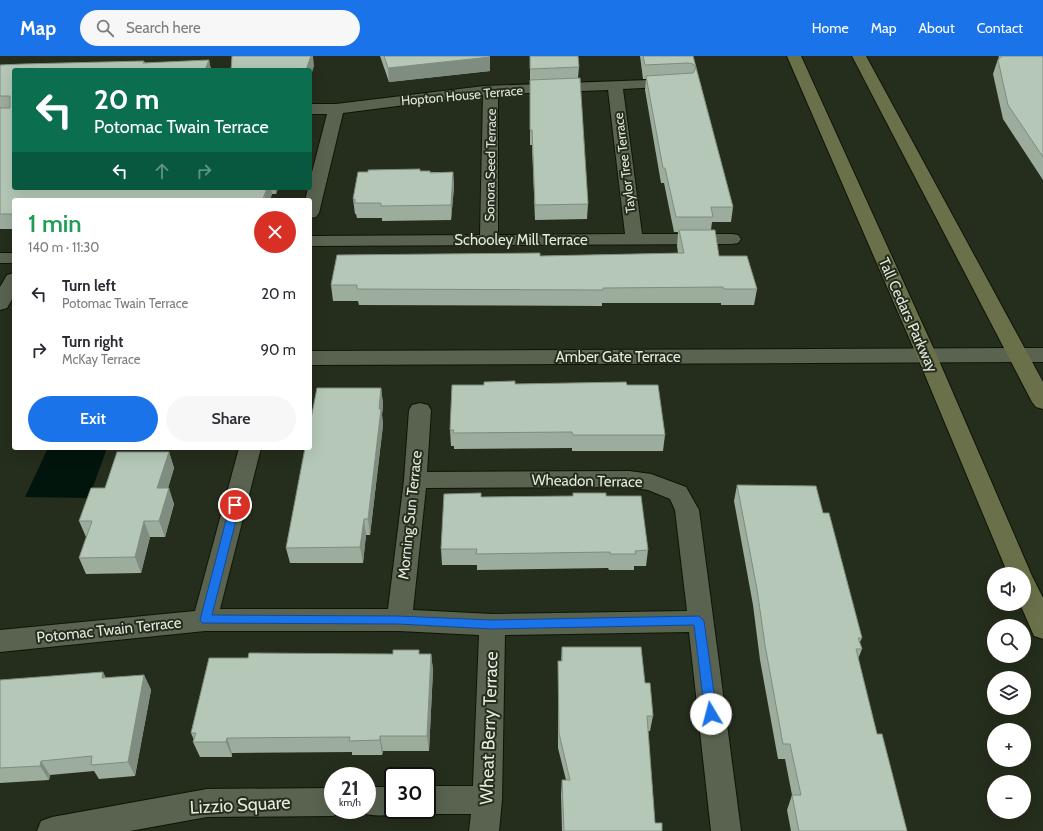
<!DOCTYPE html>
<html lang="en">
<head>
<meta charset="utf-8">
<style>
  :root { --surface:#fff; --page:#f7f7f7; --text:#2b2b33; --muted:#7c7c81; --accent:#1a73e8 }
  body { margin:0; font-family:Cabin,sans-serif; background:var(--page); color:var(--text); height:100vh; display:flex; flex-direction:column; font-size:15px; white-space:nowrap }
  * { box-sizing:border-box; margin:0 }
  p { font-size:13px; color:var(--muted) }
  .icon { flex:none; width:22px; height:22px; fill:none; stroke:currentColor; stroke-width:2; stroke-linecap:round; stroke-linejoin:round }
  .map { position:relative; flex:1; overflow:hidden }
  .drawer { position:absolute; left:12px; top:142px; width:300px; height:252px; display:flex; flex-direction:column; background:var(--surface); border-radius:4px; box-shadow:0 4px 16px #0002 }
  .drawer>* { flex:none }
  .top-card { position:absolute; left:12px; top:12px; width:300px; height:122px; border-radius:4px; box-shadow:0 4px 16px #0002; background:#0b6e4f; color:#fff; overflow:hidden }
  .controls { position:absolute; left:987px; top:511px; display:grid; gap:8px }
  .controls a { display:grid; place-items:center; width:44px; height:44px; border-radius:50%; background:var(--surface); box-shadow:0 4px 16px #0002; font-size:20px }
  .speed { position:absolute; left:324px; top:711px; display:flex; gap:8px; font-size:20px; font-weight:700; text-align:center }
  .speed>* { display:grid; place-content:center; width:52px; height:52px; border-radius:50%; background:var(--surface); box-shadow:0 4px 16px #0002; line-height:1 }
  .speed small { font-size:10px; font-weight:400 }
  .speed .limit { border:2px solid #111; border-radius:6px; background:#fff; color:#111 }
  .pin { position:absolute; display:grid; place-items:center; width:34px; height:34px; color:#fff; margin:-17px; border:2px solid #fff; border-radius:50%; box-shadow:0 1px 4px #0007 }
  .me { position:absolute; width:44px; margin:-22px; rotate:352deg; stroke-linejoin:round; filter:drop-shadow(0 0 3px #0008) }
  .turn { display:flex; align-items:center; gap:14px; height:84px; padding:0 16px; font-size:18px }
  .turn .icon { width:52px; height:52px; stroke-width:2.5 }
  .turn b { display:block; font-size:28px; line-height:34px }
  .lanes { display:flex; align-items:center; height:38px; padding:0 16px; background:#0003; justify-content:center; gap:20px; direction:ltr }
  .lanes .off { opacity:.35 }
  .round { display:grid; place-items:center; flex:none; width:42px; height:42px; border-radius:21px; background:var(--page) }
  .summary { display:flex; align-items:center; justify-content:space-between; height:68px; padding:0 16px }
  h1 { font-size:24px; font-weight:600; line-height:30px; color:#1e9e55 }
  .action { display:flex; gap:8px; margin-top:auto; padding:8px 16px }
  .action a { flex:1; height:46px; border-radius:24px; background:var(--accent); color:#fff; font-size:16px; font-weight:600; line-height:46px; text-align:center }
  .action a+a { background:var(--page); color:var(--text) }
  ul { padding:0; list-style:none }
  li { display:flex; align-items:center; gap:12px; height:56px; padding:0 16px }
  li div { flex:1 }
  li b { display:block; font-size:15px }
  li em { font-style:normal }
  header { display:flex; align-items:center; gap:24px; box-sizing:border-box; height:56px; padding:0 20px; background:var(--accent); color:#fff }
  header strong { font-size:19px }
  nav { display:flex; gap:22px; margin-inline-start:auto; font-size:14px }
  .search { width:280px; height:36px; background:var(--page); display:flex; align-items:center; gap:10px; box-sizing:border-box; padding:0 14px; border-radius:22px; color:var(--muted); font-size:15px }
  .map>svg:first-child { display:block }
</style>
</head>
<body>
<header>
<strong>Map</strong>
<div class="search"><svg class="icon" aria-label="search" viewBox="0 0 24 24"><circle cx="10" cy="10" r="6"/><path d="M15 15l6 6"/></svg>Search here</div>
<nav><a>Home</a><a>Map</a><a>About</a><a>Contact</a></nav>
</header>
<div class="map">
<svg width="1043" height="775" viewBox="0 0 1043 775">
  <rect width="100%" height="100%" fill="#252d1c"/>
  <!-- water -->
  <polygon fill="#01150d" points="48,392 107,392 89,442 25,441"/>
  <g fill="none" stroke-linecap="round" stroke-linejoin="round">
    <!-- street casing -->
    <g stroke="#0e1506" stroke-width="2">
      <g id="street">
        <path d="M676 23 681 24 683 27 681 30 623 33 642 178H732L738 179 741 183 738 187 732 188 310 190V180L480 179 483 39 343 57 319 157 316 161 310 162V144H305L308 132H310V124L327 58H310V48H336L484 30ZM608 34 625 178 498 179V38Z"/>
        <rect x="0" y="197" width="14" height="10"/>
        <polygon points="14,217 14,240 7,252 0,254 0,231 7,219"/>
        <polygon points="1043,292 1043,306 310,309 310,295"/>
        <path d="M420 347 428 349 431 354 427 416 629 415 651 418 686 431 699 454 741 775H711L689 576 505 579 502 744 499 775H469L471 758H427L417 754H427V730H473L479 579 399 575H205L0 596V574L195 555 239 392H261L220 553H388L404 424 409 354 412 349ZM629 431 648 434 670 443 675 454 687 555 492 558 413 554 426 432Z"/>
        <path d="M367 731H393V754L403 755C388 761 372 761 357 755L367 754Z"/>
        <polygon points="333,732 333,754 344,754 333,760 207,761 130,775 37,775 41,765 52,761 207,733"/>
      </g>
    </g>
    <!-- secondary casing -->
    <g stroke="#0e1506" stroke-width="2">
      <g id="secondary">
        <polygon points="787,0 801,0 937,300 1032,520 1043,542 1043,583 1034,580 1020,548 1024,548 1024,518 1008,518 917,300"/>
        <polygon points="852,0 866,0 1043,326 1043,353 1036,351 1032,346"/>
      </g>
    </g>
    <!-- street -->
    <use href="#street" fill="#59634f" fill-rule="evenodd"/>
    <!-- secondary -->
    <use href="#secondary" fill="#6a714a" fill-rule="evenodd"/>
  </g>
  <!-- wall -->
  <g fill="#9cac9d">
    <polygon points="380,0 489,0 490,1 490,15 389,26"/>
    <polygon points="530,0 579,11 578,22 588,148 587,163 535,164 532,89 530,89"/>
    <polygon points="640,0 693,0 733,151 731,166 712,166 711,174 719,200 757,233 754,249 721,249 721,247 602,247 602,250 359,249 358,245 333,245 331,229 540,200 678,197 677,190 678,176 674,176 664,127 661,127 645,34 646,23 643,23"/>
    <polygon points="999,0 1043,0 1043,124 1003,63 993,18"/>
    <polygon points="209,4 211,14 14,14 14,132 278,132 276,138 272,138 270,144 14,144 14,173 0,173 0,9 144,5 145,7"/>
    <polygon points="420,115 430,116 453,116 454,131 451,164 382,165 382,162 357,162 356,158 355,158 353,143"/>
    <polygon points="515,328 627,329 665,379 663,395 572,395 572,392 454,393 454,390 451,390 450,374"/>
    <polygon points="381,332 383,348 382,359 383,369 370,479 366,479 363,507 290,507 286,492"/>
    <polygon points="169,396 174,412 168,432 174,448 165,481 150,481 141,517 86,518 79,502 86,481 79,465 105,432"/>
    <polygon points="737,429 823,457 862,582 860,586 862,593 858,603 877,678 907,775 791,775 787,754 792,739 785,703 778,703 760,604 753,549 734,445"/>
    <polygon points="481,437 481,441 606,440 648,494 646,510 634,510 634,514 609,514 608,512 477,514 477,509 442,509 441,493"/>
    <polygon points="562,591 645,627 653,660 650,675 648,675 655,767 662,775 562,775 561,738 562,724 566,724 558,692 558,605 561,605"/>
    <polygon points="419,598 431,598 433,614 429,695 383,695 382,699 352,699 352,696 232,697 232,701 200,701 193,686 194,684 191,677"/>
    <polygon points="144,619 151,634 135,720 99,723 94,715 50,719 49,724 0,727 0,624 106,622"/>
  </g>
  <!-- shaded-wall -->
  <g fill="#7f8c80">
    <polygon points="311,0 313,0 314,10 310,23 310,14 306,14"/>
    <polygon points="490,1 490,15 389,26 388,12"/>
    <polygon points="209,4 211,14 205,14"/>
    <polygon points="453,116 454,131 451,164 451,149"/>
    <polygon points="267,132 271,132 272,138 270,144 264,144"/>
    <polygon points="275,132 278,132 276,138"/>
    <polygon points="381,332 383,348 382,359 383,369 370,479 368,463 379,353"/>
    <polygon points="169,396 174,412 163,448 157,432"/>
    <polygon points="169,432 174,448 165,481 159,465"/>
    <polygon points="364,463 366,479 363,507 360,491"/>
    <polygon points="144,465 150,481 141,517 135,501"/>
    <polygon points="431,598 433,614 429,695 427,680"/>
    <polygon points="103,616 111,631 102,622"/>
    <polygon points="144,619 151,634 135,720 128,706"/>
    <polygon points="380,680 383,695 382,699 380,684"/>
    <polygon points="227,682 232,697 232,701 226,686"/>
    <polygon points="41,705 50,719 49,724 40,710"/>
  </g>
  <!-- building -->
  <g fill="#b5c8b7" stroke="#7f8c80">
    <polygon points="232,0 311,0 306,14 231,14"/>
    <polygon points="384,0 489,0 490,1 388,12"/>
    <polygon points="530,0 578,0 579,11 530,13"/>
    <polygon points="643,0 693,0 733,151 711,151 713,161 676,161 665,112 663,112 646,20 693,17 696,12 693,8 688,7 645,9"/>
    <polygon points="1002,0 1043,0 1043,101 1008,49 998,4"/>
    <polygon points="209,4 205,14 14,14 14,132 267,132 263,143 261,143 261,144 14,144 14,158 0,158 0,52 10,52 10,40 0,40 0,9 23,8 144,5 143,7"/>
    <polygon points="580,22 588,148 535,149 532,74 530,74 530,24"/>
    <polygon points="420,113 420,115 430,115 430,117 453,116 451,149 381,150 381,147 355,147 355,143 353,143 358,116 368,116 368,114"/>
    <polygon points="679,174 715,174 719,200 747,200 757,233 724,233 723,231 603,232 603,234 357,233 357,229 331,229 337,199 540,197 540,200 684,197"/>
    <polygon points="515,325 515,328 626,326 627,329 658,329 665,379 573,379 572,376 453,377 454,374 450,374 452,329 484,329 484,326"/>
    <polygon points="317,332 381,332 379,353 381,353 368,463 364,463 360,491 286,492 305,392 310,392 310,368"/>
    <polygon points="117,396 169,396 157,432 169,432 159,465 144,465 135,501 79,502 92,465 79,465 91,432 105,432"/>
    <polygon points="737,429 816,430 823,457 829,457 862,582 858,582 862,593 856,593 877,678 882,678 907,775 799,775 792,739 801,739 790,688 783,688 765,589 757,533"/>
    <polygon points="481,437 481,441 573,440 573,437 606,437 606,440 641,440 648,494 635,495 636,498 610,498 610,496 476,498 477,493 441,493 444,438"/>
    <polygon points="562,591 641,591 645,627 650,627 653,660 647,660 655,767 662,767 662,775 564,775 562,724 570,724 559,677 558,605 562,605"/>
    <polygon points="393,594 419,594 419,598 431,598 427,680 380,680 380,684 349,685 350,681 227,682 226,686 193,686 196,677 191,677 209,602 248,602 249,597 393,598"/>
    <polygon points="103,616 102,622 144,619 128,706 91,709 92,700 41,705 40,710 0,712 0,624"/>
  </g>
  <!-- route -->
  <polygon fill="#1a73e8" stroke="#114b97" points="235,446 240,449 212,559 398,560 492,564 699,560 704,565 717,658 715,661 711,663 707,661 705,658 694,569 492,573 398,568 202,567 200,564 230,449"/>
  <g text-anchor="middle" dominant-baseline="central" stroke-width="4" stroke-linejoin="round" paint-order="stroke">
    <!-- far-street labels -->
    <g font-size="13" fill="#e3e9de" stroke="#252d1c">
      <text transform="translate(462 39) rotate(-5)">Hopton House Terrace</text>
      <text transform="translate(624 107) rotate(-97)">Taylor Tree Terrace</text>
      <text transform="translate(490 109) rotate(-89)">Sonora Seed Terrace</text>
    </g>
    <!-- street labels -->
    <g font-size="15" fill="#e3e9de" stroke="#252d1c">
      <text x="521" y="184">Schooley Mill Terrace</text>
      <text transform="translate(908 259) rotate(66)">Tall Cedars Parkway</text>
      <text x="618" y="301">Amber Gate Terrace</text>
      <text transform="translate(587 425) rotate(1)">Wheadon Terrace</text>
      <text transform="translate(410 459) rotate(-84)">Morning Sun Terrace</text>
      <text transform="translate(109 574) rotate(-6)">Potomac Twain Terrace</text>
    </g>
    <!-- near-street labels -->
    <g font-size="18" fill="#e3e9de" stroke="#252d1c">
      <text transform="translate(489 672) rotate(-88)">Wheat Berry Terrace</text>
      <text transform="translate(240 749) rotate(-3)">Lizzio Square</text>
    </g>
  </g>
</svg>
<div class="controls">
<a><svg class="icon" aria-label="sound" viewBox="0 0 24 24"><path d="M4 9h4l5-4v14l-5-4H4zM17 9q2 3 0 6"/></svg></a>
<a><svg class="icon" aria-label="search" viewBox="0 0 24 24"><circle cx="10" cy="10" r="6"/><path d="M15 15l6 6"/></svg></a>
<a><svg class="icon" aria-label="layers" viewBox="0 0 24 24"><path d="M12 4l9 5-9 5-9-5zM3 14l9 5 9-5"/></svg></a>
<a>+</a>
<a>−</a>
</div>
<div class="speed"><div>21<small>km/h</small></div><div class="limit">30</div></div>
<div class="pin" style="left:235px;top:449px;background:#d93025"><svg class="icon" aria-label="arrive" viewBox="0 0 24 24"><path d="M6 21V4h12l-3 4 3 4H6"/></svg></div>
<svg class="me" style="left:711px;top:658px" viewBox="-20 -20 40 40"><circle r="19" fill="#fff"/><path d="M0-13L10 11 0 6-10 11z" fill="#1a73e8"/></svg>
<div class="top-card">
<div class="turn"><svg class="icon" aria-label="left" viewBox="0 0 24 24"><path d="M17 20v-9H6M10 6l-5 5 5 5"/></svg><div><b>20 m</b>Potomac Twain Terrace</div></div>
<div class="lanes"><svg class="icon" aria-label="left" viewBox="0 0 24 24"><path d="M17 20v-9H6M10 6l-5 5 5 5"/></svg><svg class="icon off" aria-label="ahead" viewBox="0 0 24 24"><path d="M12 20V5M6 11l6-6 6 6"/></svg><svg class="icon off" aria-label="right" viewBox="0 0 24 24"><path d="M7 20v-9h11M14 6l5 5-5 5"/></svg></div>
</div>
<section class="drawer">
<div class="summary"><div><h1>1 min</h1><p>140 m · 11:30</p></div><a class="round" style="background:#d93025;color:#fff"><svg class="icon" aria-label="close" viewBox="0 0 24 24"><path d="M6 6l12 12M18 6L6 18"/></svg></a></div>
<ul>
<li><svg class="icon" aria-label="left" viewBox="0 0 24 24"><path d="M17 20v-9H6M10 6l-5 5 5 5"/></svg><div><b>Turn left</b><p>Potomac Twain Terrace</p></div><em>20 m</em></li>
<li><svg class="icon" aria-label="right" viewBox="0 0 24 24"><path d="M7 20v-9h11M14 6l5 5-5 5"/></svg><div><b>Turn right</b><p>McKay Terrace</p></div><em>90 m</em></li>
</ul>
<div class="action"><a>Exit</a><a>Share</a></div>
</section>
</div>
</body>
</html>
